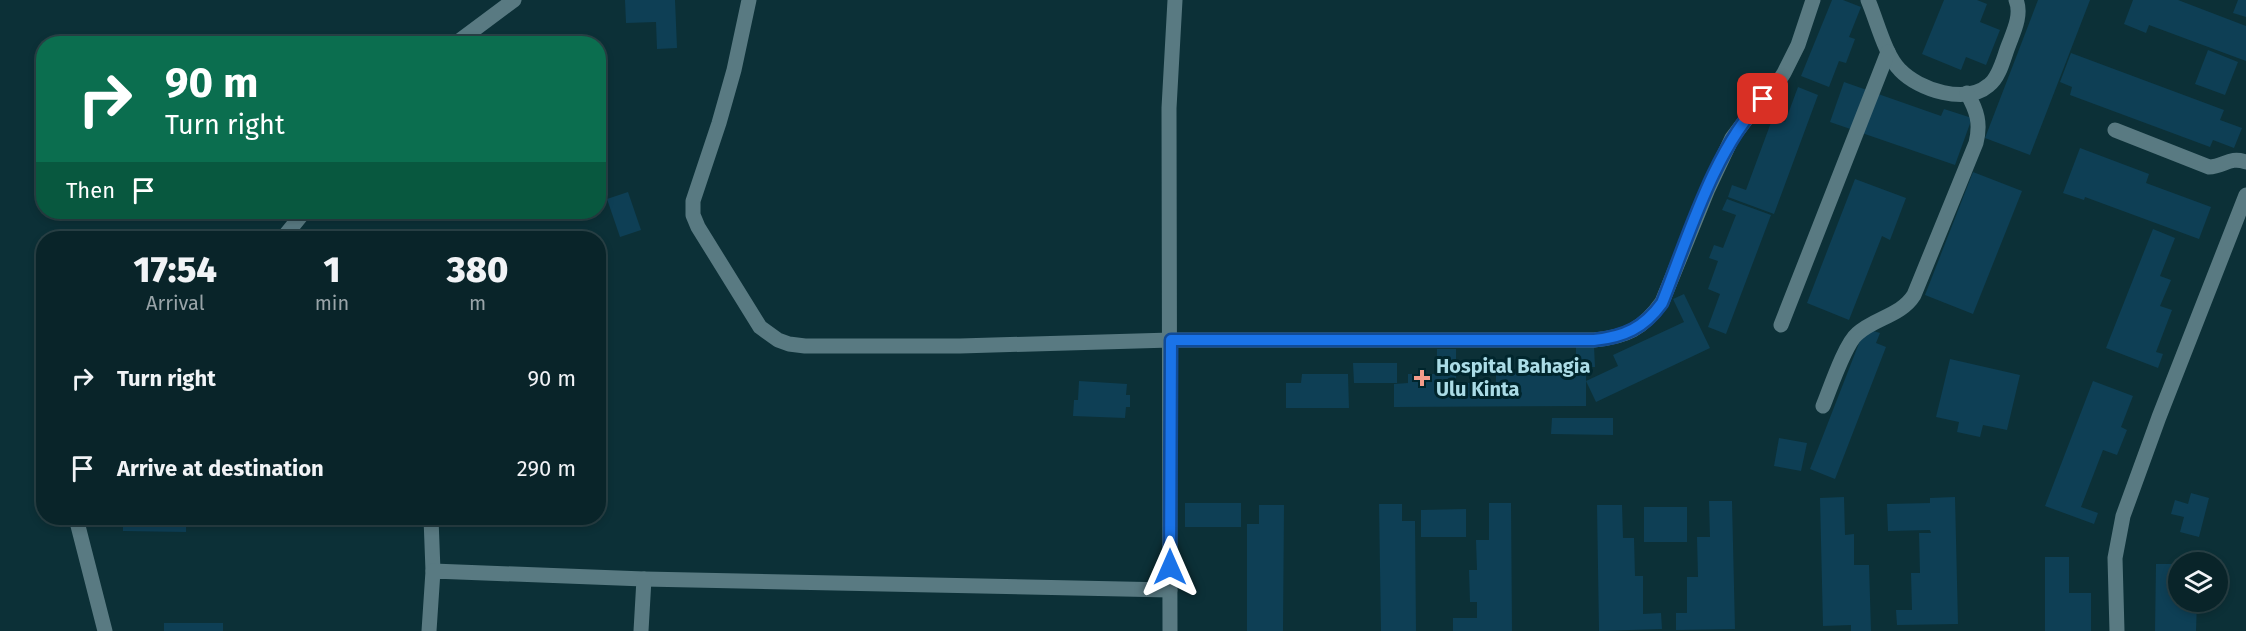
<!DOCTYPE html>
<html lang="en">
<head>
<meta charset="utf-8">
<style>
  :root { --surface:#092429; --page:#173035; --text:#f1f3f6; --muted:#99a4a8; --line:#294146 }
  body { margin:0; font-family:"Fira Sans",sans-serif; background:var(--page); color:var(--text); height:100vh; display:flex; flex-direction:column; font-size:22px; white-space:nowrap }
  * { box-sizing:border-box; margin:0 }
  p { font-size:20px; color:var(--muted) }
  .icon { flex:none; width:33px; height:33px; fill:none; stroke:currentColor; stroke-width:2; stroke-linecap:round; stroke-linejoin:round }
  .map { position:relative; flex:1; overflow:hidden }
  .sheet { position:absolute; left:36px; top:231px; width:570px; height:294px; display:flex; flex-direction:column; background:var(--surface); border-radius:24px; box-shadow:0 3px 9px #0003,0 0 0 2px var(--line) }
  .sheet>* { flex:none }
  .banner { position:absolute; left:36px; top:36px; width:570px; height:183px; border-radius:24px; box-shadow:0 3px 9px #0003,0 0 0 2px var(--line); background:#0b6e4f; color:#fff; overflow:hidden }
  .buttons { position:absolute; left:2168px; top:552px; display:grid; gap:12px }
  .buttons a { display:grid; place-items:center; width:60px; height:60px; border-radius:50%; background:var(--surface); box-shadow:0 3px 9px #0003,0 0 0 2px var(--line); font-size:30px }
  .pin { position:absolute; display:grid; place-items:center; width:51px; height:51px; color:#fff; margin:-26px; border-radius:12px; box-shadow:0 3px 9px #0006 }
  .me { position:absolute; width:66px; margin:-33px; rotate:0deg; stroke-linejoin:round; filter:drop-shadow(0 0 4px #0008) }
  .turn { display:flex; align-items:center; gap:21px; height:126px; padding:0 30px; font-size:27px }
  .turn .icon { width:78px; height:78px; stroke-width:2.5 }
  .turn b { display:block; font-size:42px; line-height:51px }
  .then { display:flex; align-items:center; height:57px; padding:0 30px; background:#0003; gap:12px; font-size:22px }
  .eta { display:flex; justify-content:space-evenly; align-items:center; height:102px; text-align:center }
  .eta b { font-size:36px; font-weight:800; line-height:42px }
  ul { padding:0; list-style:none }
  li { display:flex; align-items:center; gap:18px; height:90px; padding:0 30px }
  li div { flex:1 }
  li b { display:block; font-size:22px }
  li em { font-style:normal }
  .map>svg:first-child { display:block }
</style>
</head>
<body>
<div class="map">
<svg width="2246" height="631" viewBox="0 0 2246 631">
  <rect width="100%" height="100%" fill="#0c3037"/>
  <!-- building -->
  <g fill="#0e3f55">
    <polygon points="625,0 675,0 677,48 657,49 656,22 626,23"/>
    <polygon points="1832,0 1843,0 1861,7 1849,37 1855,39 1846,63 1839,61 1829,87 1801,76"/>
    <polygon points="1944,0 1977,0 1987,4 1980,22 2000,30 1986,65 1966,57 1961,70 1922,54"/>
    <polygon points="2038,0 2090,0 2030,155 1985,138"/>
    <polygon points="2133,0 2178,0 2246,26 2246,61 2149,25 2146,33 2124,24"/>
    <polygon points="2238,0 2246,0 2246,17 2233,13"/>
    <polygon points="2208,50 2238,62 2225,95 2195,84"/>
    <polygon points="2071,53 2224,110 2220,120 2242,128 2234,148 2213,140 2210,147 2070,95 2072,87 2060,82"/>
    <polygon points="1844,82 1941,116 1944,109 1972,118 1955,165 1830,122"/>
    <polygon points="1798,87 1818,95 1774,214 1728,197 1732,185 1746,190 1773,117 1785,122"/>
    <polygon points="2080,148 2149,174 2146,183 2211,207 2199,239 2085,197 2084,200 2063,193"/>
    <polygon points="1973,172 2022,191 1973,314 1925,295"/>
    <polygon points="1855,179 1906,198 1890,240 1882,236 1849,320 1807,303"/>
    <polygon points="628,192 641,230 620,237 607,199"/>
    <polygon points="1727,199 1771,215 1726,334 1708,327 1720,294 1708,289 1718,261 1709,258 1714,245 1723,248 1736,215 1722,210"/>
    <polygon points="2153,229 2175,238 2160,276 2171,280 2160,306 2172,310 2156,352 2163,354 2158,368 2106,348"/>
    <polygon points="1684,294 1710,348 1596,402 1586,381 1618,366 1613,355 1684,322 1673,299"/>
    <polygon points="1867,329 1880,333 1876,343 1886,347 1835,479 1810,469 1861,338 1863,339"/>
    <polygon points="1576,346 1594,346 1595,367 1586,367 1586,406 1394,407 1394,384 1408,383 1408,374 1445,374 1445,367 1437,367 1437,349 1456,349 1456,383 1496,383 1496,372 1576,371"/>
    <polygon points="1950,359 2020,375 2007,430 1983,425 1980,437 1957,432 1959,422 1936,417"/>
    <polygon points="1353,363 1397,363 1397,383 1354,383"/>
    <polygon points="1302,374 1348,374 1349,408 1286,408 1286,383 1301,383"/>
    <polygon points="1079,381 1127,384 1126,395 1130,395 1130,407 1126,407 1125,418 1073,416 1074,400 1078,400"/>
    <polygon points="2093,381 2133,396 2121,427 2127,430 2117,455 2103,450 2081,507 2098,513 2094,524 2045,506"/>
    <polygon points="1552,418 1613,418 1613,435 1551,434"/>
    <polygon points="1779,438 1807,443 1801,471 1774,466"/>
    <polygon points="2191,493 2209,498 2199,537 2180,532 2184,517 2171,514 2175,500 2188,504"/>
    <polygon points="1844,497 1845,535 1854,534 1854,565 1869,565 1871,631 1851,631 1851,625 1823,626 1820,498"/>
    <polygon points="1955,497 1958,624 1897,625 1896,610 1912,610 1911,573 1920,573 1919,533 1931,533 1930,530 1888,531 1887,504 1930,503 1930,498"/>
    <polygon points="1709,501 1732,501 1735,629 1676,630 1676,613 1687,613 1687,577 1698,577 1697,537 1710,537"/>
    <rect x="1185" y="503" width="56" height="24"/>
    <polygon points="1489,503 1511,503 1512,631 1453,631 1453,618 1477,618 1477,602 1470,602 1469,570 1477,570 1476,540 1489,540"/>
    <polygon points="1379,504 1402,504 1402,521 1415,521 1416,631 1381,631"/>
    <polygon points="1259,505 1284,505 1283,631 1247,631 1247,524 1259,524"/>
    <polygon points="1597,505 1622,505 1623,538 1634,538 1635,576 1643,576 1643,614 1661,613 1662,629 1599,631"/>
    <rect x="1644" y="507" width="43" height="35"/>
    <polygon points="1466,509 1466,537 1421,537 1421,510"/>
    <polygon points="123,518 186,518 186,532 123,531"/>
    <polygon points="2045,557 2069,557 2069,593 2091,593 2091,631 2045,631"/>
    <polygon points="2156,564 2178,564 2178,602 2197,602 2196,631 2155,631"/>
    <rect x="164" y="623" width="59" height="8"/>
  </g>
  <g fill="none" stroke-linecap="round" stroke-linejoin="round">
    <!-- minor -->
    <g stroke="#597a82" stroke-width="15">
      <path d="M749 0 734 70 719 123 693 201V215L698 227 760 327 778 340 789 344 805 346H960L1171 340H1594C1626 337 1643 329 1662 302L1708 189 1732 138 1754 109 1773 90 1784 73 1798 45 1813 0"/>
      <path d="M1868 0C1877 21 1885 55 1900 70 1919 90 1966 105 1989 85 2000 77 2004 56 2009 44 2014 31 2022 14 2016 0"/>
      <polyline points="455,44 514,0"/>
      <path d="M2115 130 2209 167C2224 167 2229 156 2246 162"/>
      <polyline points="283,238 304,212"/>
      <polyline points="1781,325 1888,52"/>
      <path d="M1823 406C1830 389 1845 344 1857 334 1874 318 1901 316 1914 295L1976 143C1981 123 1977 111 1967 93"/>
      <polyline points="76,518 105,631"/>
      <polyline points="431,518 433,571"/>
      <polyline points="429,631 433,571 644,579 1170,590"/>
      <polyline points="641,631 644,579"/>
      <polyline points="1170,631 1169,108 1175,0"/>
      <polyline points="2117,631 2115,558 2123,516 2159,417 2246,195"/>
    </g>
  </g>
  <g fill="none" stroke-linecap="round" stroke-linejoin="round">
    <!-- route casing -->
    <g stroke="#114b97" stroke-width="15">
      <path id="route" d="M1170 567 1171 340H1594C1624 337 1644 328 1662 303 1688 238 1714 149 1763 99"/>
    </g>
    <!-- route -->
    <use href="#route" stroke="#1a73e8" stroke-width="10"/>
  </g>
  <!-- markers -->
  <path fill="#f49d8b" stroke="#01262d" stroke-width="2" d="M1419 369h6v6h6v6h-6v6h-6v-6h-6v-6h6z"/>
  <g text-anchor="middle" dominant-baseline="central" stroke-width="6" stroke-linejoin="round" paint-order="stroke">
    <!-- poi labels -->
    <g font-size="20" font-weight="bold" fill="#abdce6" stroke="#01262d" text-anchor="start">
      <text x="1436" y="366">Hospital Bahagia<tspan x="1436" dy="23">Ulu Kinta</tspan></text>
    </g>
  </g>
</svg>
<div class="buttons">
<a><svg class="icon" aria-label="layers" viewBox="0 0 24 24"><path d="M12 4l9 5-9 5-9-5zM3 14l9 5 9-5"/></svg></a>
</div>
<div class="pin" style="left:1763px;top:99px;background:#d93025"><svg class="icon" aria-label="arrive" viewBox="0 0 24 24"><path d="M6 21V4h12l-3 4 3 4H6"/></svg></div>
<svg class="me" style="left:1170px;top:567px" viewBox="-20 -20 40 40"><path d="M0-17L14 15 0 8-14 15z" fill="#1a73e8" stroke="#fff" stroke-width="4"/></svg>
<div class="banner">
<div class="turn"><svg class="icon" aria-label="right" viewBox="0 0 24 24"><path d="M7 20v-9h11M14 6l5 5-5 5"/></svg><div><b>90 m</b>Turn right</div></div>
<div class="then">Then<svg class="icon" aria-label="arrive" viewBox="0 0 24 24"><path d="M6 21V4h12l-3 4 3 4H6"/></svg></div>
</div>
<section class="sheet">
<div class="eta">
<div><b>17:54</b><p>Arrival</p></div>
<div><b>1</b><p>min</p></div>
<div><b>380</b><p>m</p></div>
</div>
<ul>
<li><svg class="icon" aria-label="right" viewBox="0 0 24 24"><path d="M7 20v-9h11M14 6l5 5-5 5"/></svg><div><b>Turn right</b></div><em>90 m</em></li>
<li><svg class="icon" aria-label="arrive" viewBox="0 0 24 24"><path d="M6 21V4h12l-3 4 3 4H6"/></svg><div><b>Arrive at destination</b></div><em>290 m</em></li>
</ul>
</section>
</div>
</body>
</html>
